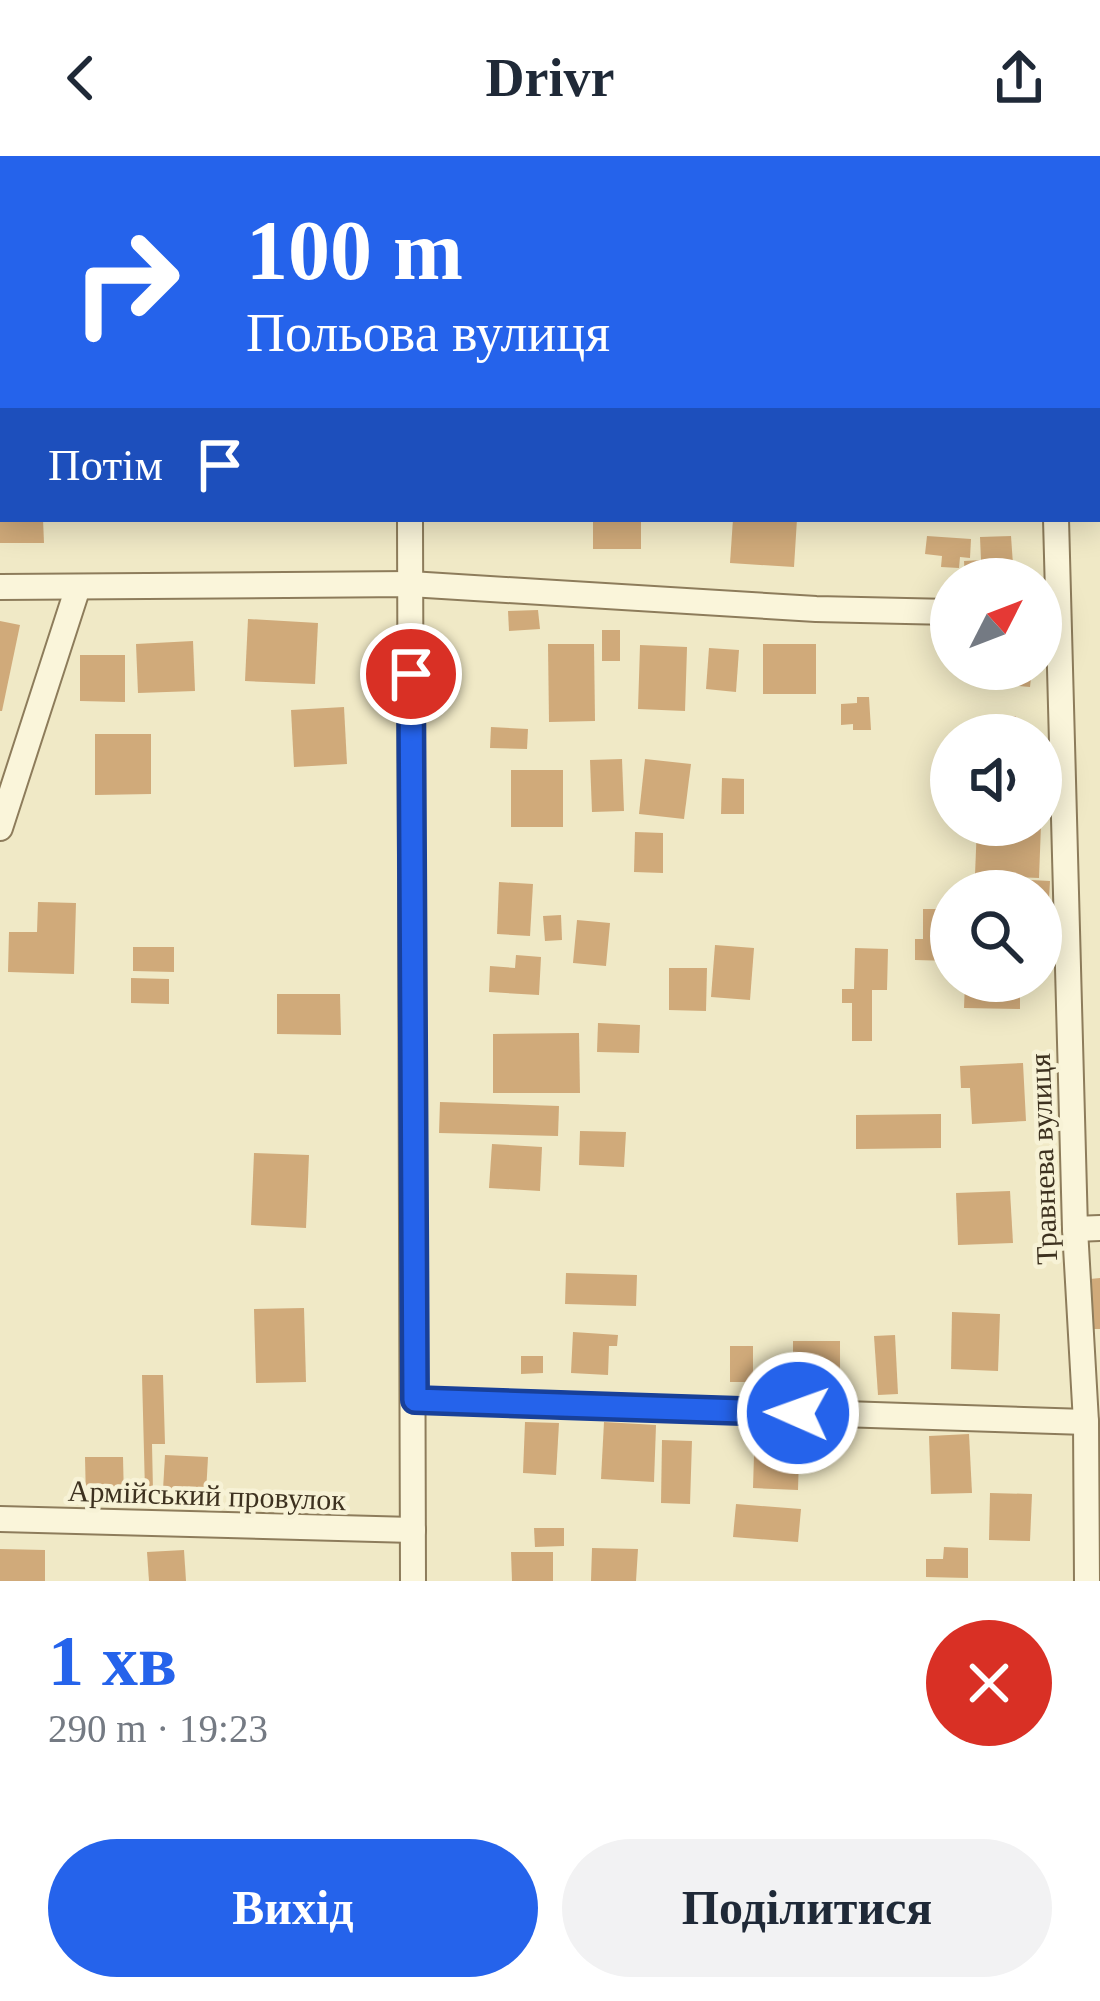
<!DOCTYPE html>
<html lang="uk">
<head>
<meta charset="utf-8">
<style>
  :root { --surface:#fff; --page:#f2f2f3; --text:#1f2937; --muted:#747a83; --accent:#2563eb }
  body { margin:0; font-family:Georgia,serif; background:var(--page); color:var(--text); height:100vh; display:flex; flex-direction:column; font-size:45px; white-space:nowrap }
  * { box-sizing:border-box; margin:0 }
  p { font-size:39px; color:var(--muted) }
  .icon { flex:none; width:66px; height:66px; fill:none; stroke:currentColor; stroke-width:2; stroke-linecap:round; stroke-linejoin:round }
  .map { position:relative; height:1425px; overflow:hidden }
  .panel { display:flex; flex-direction:column; background:var(--surface); flex:1 }
  .panel>* { flex:none }
  .top-card { position:absolute; left:0px; top:0px; width:1101px; height:366px; box-shadow:0 6px 30px #0003; background:#2563eb; color:#fff; overflow:hidden }
  .needle { width:78px; rotate:48deg }
  .tools { position:absolute; left:930px; top:402px; display:grid; gap:24px }
  .tools a { display:grid; place-items:center; width:132px; height:132px; border-radius:50%; background:var(--surface); box-shadow:0 6px 30px #0003; font-size:60px }
  .pin { position:absolute; display:grid; place-items:center; width:102px; height:102px; color:#fff; margin:-51px; border:6px solid #fff; border-radius:50%; box-shadow:0 3px 12px #0007 }
  .me { position:absolute; width:132px; margin:-66px; rotate:272deg; stroke-linejoin:round; filter:drop-shadow(0 0 9px #0008) }
  .turn { display:flex; align-items:center; gap:42px; height:252px; padding:0 48px; font-size:54px }
  .turn .icon { width:156px; height:156px; stroke-width:2.5 }
  .turn b { display:block; font-size:84px; line-height:102px }
  .then { display:flex; align-items:center; height:114px; padding:0 48px; background:#0003; gap:24px; font-size:45px }
  .round { display:grid; place-items:center; flex:none; width:126px; height:126px; border-radius:63px; background:var(--page) }
  .overview { display:flex; align-items:center; justify-content:space-between; height:204px; padding:0 48px }
  h1 { font-size:72px; font-weight:700; line-height:90px; color:var(--accent) }
  .button { display:flex; gap:24px; margin-top:auto; padding:24px 48px }
  .button a { flex:1; height:138px; border-radius:72px; background:var(--accent); color:#fff; font-size:48px; font-weight:700; line-height:138px; text-align:center }
  .button a+a { background:var(--page); color:var(--text) }
  header { display:flex; justify-content:space-between; align-items:center; height:156px; padding:0 48px; background:var(--surface); font-size:54px; font-weight:700 }
  .map>svg:first-child { display:block }
</style>
</head>
<body>
<header><svg class="icon" aria-label="back" viewBox="0 0 24 24"><path d="M15 5l-7 7 7 7"/></svg>Drivr<svg class="icon" aria-label="share" viewBox="0 0 24 24"><path d="M12 15V3M7 8l5-5 5 5M5 13v7h14v-7"/></svg></header>
<div class="map">
<svg width="1100" height="1425" viewBox="0 0 1100 1425">
  <rect width="100%" height="100%" fill="#f0e9c6"/>
  <!-- building -->
  <g fill="#d0aa7a">
    <polygon points="0,363 43,363 44,387 0,387"/>
    <rect x="593" y="363" width="48" height="30"/>
    <polygon points="733,363 797,363 794,411 730,407"/>
    <polygon points="927,380 971,383 970,402 960,401 959,412 941,411 942,400 925,398"/>
    <polygon points="1011,380 1014,423 965,423 964,405 981,404 980,381"/>
    <polygon points="538,454 540,473 509,475 508,455"/>
    <polygon points="248,463 318,467 315,528 245,525"/>
    <polygon points="0,465 20,469 2,555 0,555"/>
    <rect x="602" y="474" width="18" height="31"/>
    <polygon points="193,485 195,535 138,537 136,488"/>
    <polygon points="548,488 594,488 595,565 549,566"/>
    <rect x="763" y="488" width="53" height="50"/>
    <polygon points="640,489 687,491 685,555 638,553"/>
    <polygon points="709,492 739,494 736,536 706,533"/>
    <polygon points="80,499 125,499 125,546 80,545"/>
    <polygon points="990,513 1032,513 1030,531 989,527"/>
    <polygon points="857,541 869,541 871,574 853,574 853,568 841,569 841,548 857,547"/>
    <polygon points="344,551 347,608 294,611 291,554"/>
    <polygon points="1016,560 1017,579 989,579 988,562"/>
    <polygon points="491,571 528,573 527,593 490,592"/>
    <polygon points="95,578 151,578 151,638 95,639"/>
    <polygon points="622,603 624,655 592,656 590,604"/>
    <polygon points="645,603 691,608 684,663 639,658"/>
    <rect x="511" y="614" width="52" height="57"/>
    <polygon points="722,622 744,623 744,658 721,658"/>
    <polygon points="977,669 1041,669 1039,722 975,719"/>
    <polygon points="635,676 663,677 663,717 634,716"/>
    <polygon points="972,721 1050,725 1049,743 1041,742 1041,735 972,735"/>
    <polygon points="499,726 533,728 530,780 497,778"/>
    <polygon points="38,746 76,747 74,818 8,816 9,776 37,776"/>
    <polygon points="923,753 951,753 951,805 915,804 915,783 923,783"/>
    <polygon points="561,759 562,784 545,785 543,760"/>
    <polygon points="577,764 610,767 606,810 573,807"/>
    <polygon points="715,789 754,792 750,844 711,841"/>
    <polygon points="133,791 174,791 174,816 133,815"/>
    <polygon points="855,792 888,793 887,834 872,834 872,885 852,885 852,847 842,847 842,833 854,833"/>
    <polygon points="516,799 541,801 539,839 489,836 490,810 515,812"/>
    <polygon points="669,812 707,812 706,855 669,854"/>
    <polygon points="131,822 169,823 169,848 131,847"/>
    <polygon points="965,825 1020,825 1020,853 964,852"/>
    <polygon points="277,838 340,838 341,879 277,878"/>
    <polygon points="598,867 640,869 639,897 597,896"/>
    <polygon points="579,877 580,937 493,937 493,878"/>
    <polygon points="1023,907 1026,965 972,968 970,932 961,932 960,910"/>
    <polygon points="440,946 559,950 558,980 439,977"/>
    <polygon points="941,958 941,992 856,993 856,959"/>
    <polygon points="580,975 626,976 624,1011 579,1009"/>
    <polygon points="492,988 542,991 540,1035 489,1032"/>
    <polygon points="254,997 309,999 306,1072 251,1069"/>
    <polygon points="1010,1035 1013,1087 958,1089 956,1037"/>
    <polygon points="566,1117 637,1119 636,1150 565,1148"/>
    <polygon points="1100,1122 1100,1173 1091,1173 1090,1123"/>
    <polygon points="304,1152 306,1226 256,1227 254,1153"/>
    <polygon points="952,1156 1000,1158 998,1215 951,1213"/>
    <polygon points="573,1176 618,1179 617,1190 609,1190 608,1219 571,1217"/>
    <polygon points="895,1179 898,1238 878,1239 874,1180"/>
    <rect x="793" y="1185" width="47" height="45"/>
    <polygon points="730,1190 753,1190 753,1216 762,1216 762,1226 730,1226"/>
    <polygon points="521,1200 543,1200 543,1217 521,1218"/>
    <polygon points="142,1219 163,1219 165,1288 152,1288 153,1335 145,1335"/>
    <polygon points="525,1266 559,1267 556,1319 523,1317"/>
    <polygon points="604,1266 656,1269 654,1326 601,1323"/>
    <polygon points="755,1266 800,1268 798,1334 753,1332"/>
    <polygon points="969,1278 972,1337 931,1338 929,1280"/>
    <polygon points="662,1284 692,1285 690,1348 661,1347"/>
    <polygon points="165,1299 208,1301 206,1337 163,1334"/>
    <polygon points="85,1301 123,1301 124,1343 86,1344"/>
    <polygon points="990,1337 1032,1338 1030,1385 989,1384"/>
    <polygon points="736,1348 801,1353 798,1386 733,1381"/>
    <polygon points="534,1372 564,1372 564,1390 535,1391"/>
    <polygon points="944,1391 968,1392 968,1422 926,1421 926,1403 943,1403"/>
    <polygon points="592,1392 638,1393 636,1425 591,1425"/>
    <polygon points="0,1393 45,1394 45,1425 0,1425"/>
    <polygon points="184,1394 186,1425 149,1425 147,1396"/>
    <polygon points="511,1396 553,1396 553,1425 512,1425"/>
  </g>
  <g fill="none" stroke-linecap="round" stroke-linejoin="round">
    <!-- minor casing -->
    <g stroke="#8d7c5b" stroke-width="28">
      <g id="minor">
        <polyline points="411,0 411,3"/>
        <polyline points="1052,0 1052,3"/>
        <polyline points="0,1 390,3"/>
        <polyline points="1098,189 1100,189"/>
        <polyline points="410,363 413,1425"/>
        <polyline points="1056,363 1075,1073 1086,1266 1087,1425"/>
        <polyline points="0,431 410,428 816,453 951,456"/>
        <polyline points="0,672 78,431"/>
        <polyline points="1075,1073 1100,1072"/>
        <polyline points="415,1244 1086,1266"/>
        <polyline points="0,1363 413,1374"/>
      </g>
    </g>
    <!-- minor -->
    <use href="#minor" stroke="#faf5da" stroke-width="24"/>
  </g>
  <g fill="none" stroke-linecap="round" stroke-linejoin="round">
    <!-- route casing -->
    <g stroke="#184099" stroke-width="30">
      <polyline id="route" points="411,518 415,1244 798,1257"/>
    </g>
    <!-- route -->
    <use href="#route" stroke="#2563eb" stroke-width="21"/>
  </g>
  <g text-anchor="middle" dominant-baseline="central" stroke-width="9" stroke-linejoin="round" paint-order="stroke">
    <!-- street labels -->
    <g font-size="30" fill="#3d311f" stroke="#f7f2d6">
      <text transform="translate(1043 1003) rotate(-92)">Травнева вулиця</text>
      <text transform="translate(207 1339) rotate(2)">Армійський провулок</text>
    </g>
  </g>
</svg>
<div class="tools">
<a><svg class="needle" viewBox="-14 -14 28 28"><path d="M0-13l5 13h-10z" fill="#e53935"/><path d="M0 13l5-13h-10z" fill="#747a83"/></svg></a>
<a><svg class="icon" aria-label="sound" viewBox="0 0 24 24"><path d="M4 9h4l5-4v14l-5-4H4zM17 9q2 3 0 6"/></svg></a>
<a><svg class="icon" aria-label="search" viewBox="0 0 24 24"><circle cx="10" cy="10" r="6"/><path d="M15 15l6 6"/></svg></a>
</div>
<div class="pin" style="left:411px;top:518px;background:#d93025"><svg class="icon" aria-label="arrive" viewBox="0 0 24 24"><path d="M6 21V4h12l-3 4 3 4H6"/></svg></div>
<svg class="me" style="left:798px;top:1257px" viewBox="-20 -20 40 40"><circle r="17" fill="#2563eb" stroke="#fff" stroke-width="3"/><path d="M0-11L8 9 0 5-8 9z" fill="#fff"/></svg>
<div class="top-card">
<div class="turn"><svg class="icon" aria-label="right" viewBox="0 0 24 24"><path d="M7 20v-9h11M14 6l5 5-5 5"/></svg><div><b>100 m</b>Польова вулиця</div></div>
<div class="then">Потім<svg class="icon" aria-label="arrive" viewBox="0 0 24 24"><path d="M6 21V4h12l-3 4 3 4H6"/></svg></div>
</div>
</div>
<section class="panel">
<div class="overview"><div><h1>1 хв</h1><p>290 m · 19:23</p></div><a class="round" style="background:#d93025;color:#fff"><svg class="icon" aria-label="close" viewBox="0 0 24 24"><path d="M6 6l12 12M18 6L6 18"/></svg></a></div>
<div class="button"><a>Вихід</a><a>Поділитися</a></div>
</section>
</body>
</html>
